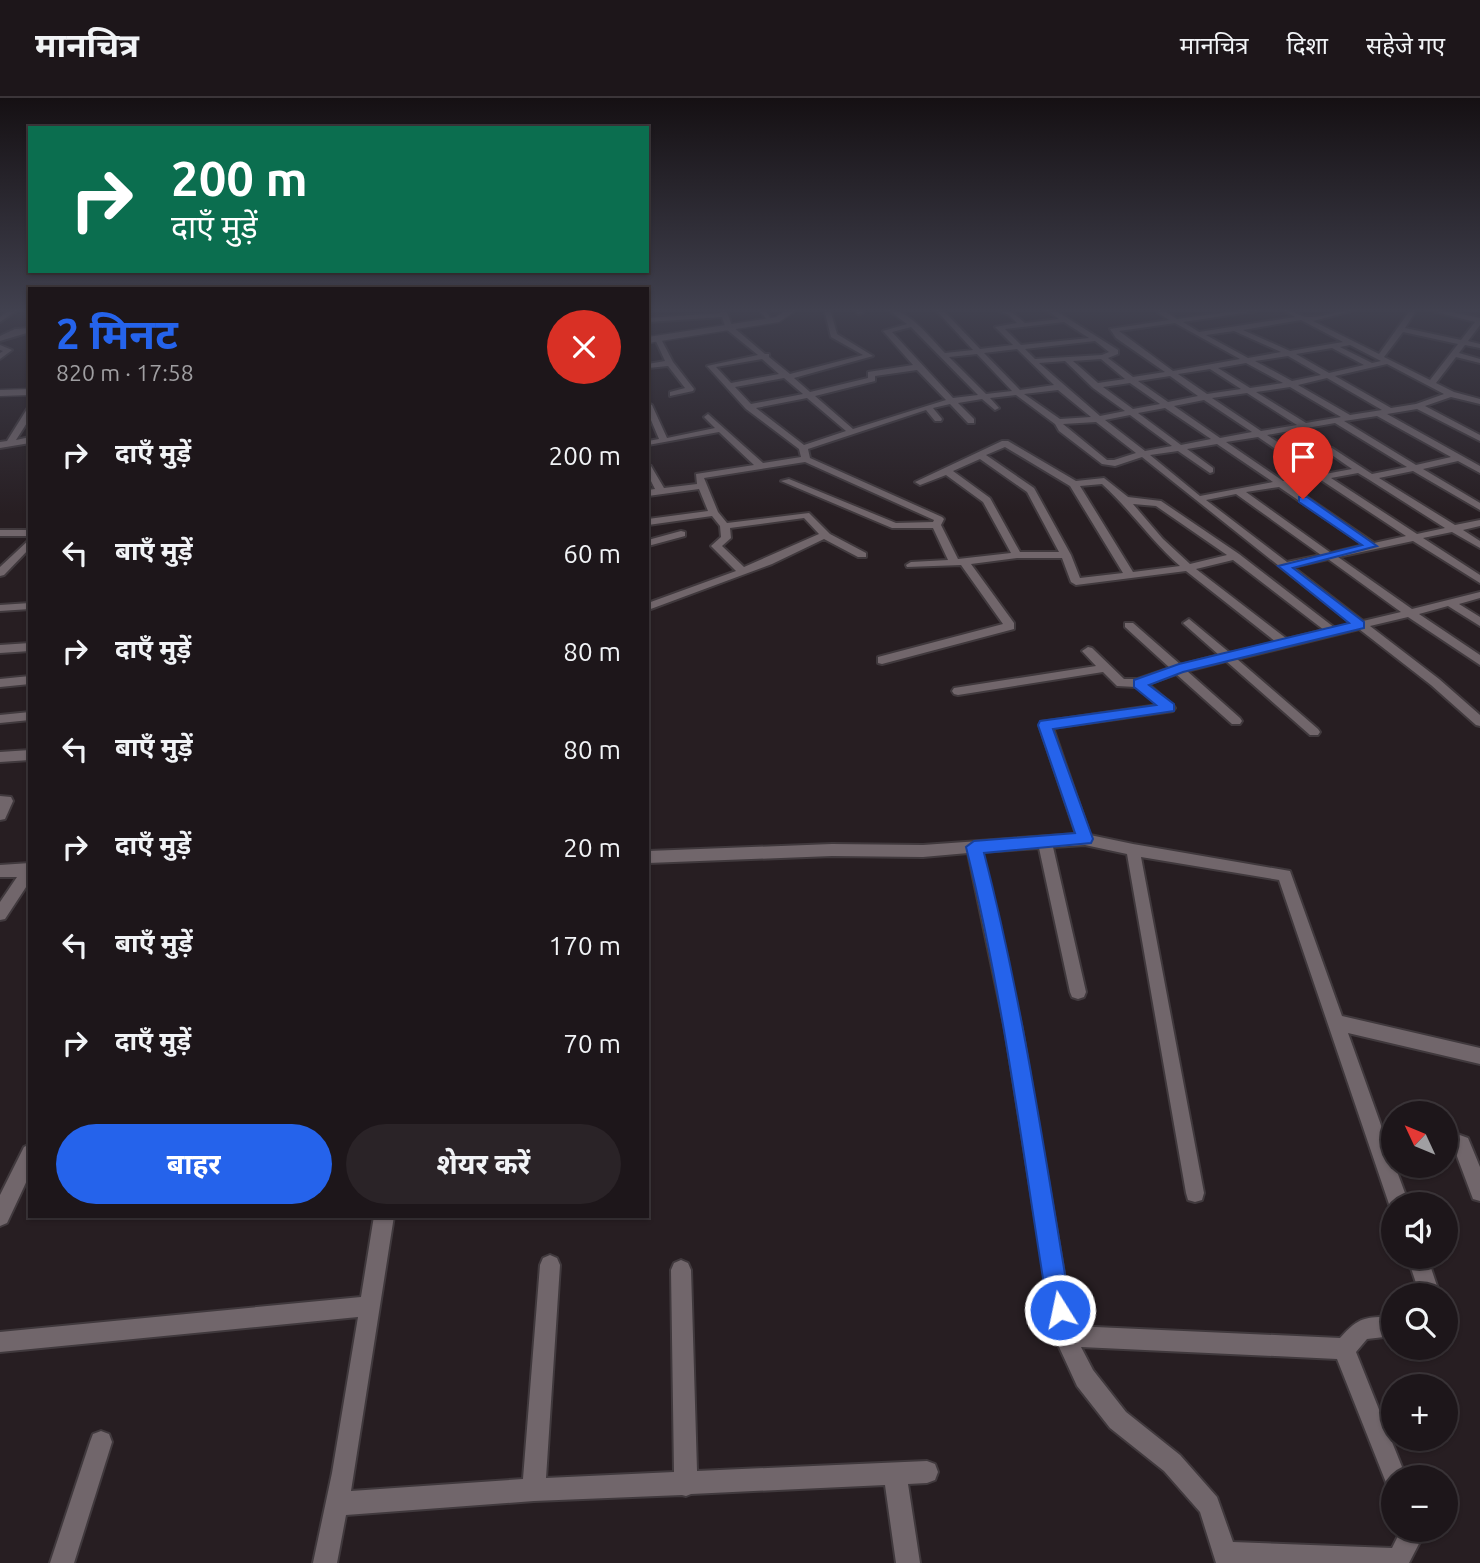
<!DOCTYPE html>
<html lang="hi">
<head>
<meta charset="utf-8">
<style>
  :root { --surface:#1d161a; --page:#2a2327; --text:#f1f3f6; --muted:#a09fa2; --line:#3b3539; --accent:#2563eb }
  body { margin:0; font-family:Ubuntu,"Noto Sans Devanagari",sans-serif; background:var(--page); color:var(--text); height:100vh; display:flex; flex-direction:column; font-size:26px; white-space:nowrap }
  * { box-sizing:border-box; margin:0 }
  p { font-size:23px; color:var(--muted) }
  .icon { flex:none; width:38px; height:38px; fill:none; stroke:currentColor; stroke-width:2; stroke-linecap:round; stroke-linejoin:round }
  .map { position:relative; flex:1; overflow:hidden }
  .panel { position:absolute; left:28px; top:189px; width:621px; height:931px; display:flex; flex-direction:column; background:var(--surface); border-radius:0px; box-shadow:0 2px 5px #0004,0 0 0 2px var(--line) }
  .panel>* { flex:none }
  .guide { position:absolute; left:28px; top:28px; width:621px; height:147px; border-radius:0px; box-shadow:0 2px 5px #0004,0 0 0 2px var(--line); background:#0b6e4f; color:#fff; overflow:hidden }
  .needle { width:46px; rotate:314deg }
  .buttons { position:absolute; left:1381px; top:1003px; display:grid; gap:14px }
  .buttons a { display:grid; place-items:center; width:77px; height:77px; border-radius:50%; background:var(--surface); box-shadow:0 2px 5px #0004,0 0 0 2px var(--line); font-size:35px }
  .pin { position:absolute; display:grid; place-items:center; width:60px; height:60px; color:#fff; margin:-72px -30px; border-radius:50% 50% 50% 0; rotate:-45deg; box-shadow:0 0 7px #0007 }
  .pin .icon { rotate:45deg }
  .me { position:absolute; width:77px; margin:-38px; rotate:350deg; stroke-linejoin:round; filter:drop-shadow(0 0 5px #0008) }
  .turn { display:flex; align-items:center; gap:24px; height:147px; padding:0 28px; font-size:32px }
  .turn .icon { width:91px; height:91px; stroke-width:2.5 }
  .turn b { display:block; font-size:49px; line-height:60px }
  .round { display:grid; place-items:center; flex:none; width:74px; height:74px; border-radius:37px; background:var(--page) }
  .summary { display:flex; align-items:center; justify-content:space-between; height:119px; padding:0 28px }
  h1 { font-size:42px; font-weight:700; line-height:52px; color:var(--accent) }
  .button { display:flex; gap:14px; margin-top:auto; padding:14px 28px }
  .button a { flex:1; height:80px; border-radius:42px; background:var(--accent); color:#fff; font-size:28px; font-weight:700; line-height:80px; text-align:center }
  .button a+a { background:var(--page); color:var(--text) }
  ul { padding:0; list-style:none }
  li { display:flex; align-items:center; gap:21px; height:98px; padding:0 28px }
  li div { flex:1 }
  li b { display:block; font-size:26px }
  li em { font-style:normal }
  header { display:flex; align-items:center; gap:42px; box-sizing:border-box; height:98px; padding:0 35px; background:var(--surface); border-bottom:2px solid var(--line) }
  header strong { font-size:33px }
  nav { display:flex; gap:38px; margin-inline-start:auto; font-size:24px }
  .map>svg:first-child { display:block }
</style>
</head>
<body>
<header>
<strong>मानचित्र</strong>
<nav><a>मानचित्र</a><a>दिशा</a><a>सहेजे गए</a></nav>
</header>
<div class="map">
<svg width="1480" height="1465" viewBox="0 0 1480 1465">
  <rect width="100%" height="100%" fill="#271e22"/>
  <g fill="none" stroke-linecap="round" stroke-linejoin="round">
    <!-- minor casing -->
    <g stroke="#40393d" stroke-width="4">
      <g id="minor">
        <polygon points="11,211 19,211 0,224 0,219"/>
        <path d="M720 211H726L732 228 765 256H769V259L790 276 863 257 831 239 824 211H830L837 236 873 258 794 280 810 294 868 280V274L913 267 883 233 907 226 887 211C909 211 930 240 945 255L973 252 935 211H942L980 251 1013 247 995 229 1017 225 1009 217 994 211 1013 215 1025 225 1059 221 1045 211H1053L1118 252V256L1108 260 1133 279 1165 274 1116 240 1110 231 1169 222 1153 211H1161L1177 221 1250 211H1269L1183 224 1199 234 1295 219 1282 211C1292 211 1299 219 1308 219 1323 220 1342 211 1359 211L1313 223 1379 256 1411 211H1417L1405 230 1461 242 1475 224 1425 211H1437L1480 220V227L1468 243 1480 246V250L1465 247 1459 255 1480 261V265L1456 259 1436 285 1454 294 1480 301V306L1451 299 1425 308 1480 337V343L1417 311 1387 316 1480 368V375L1458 363 1423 371 1480 405V412L1413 373 1379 380 1455 427 1480 422V428L1463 432 1480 443V450L1452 434 1423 440 1480 477V485L1413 443 1338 459 1412 511 1480 494V500L1459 506 1480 519V528L1448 508 1419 516 1480 557V567L1408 519 1370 528 1439 581 1480 617V628L1476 627 1431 587 1359 531 1237 561 1318 631 1320 634 1318 637H1310L1226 563 1187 573 1240 620 1242 623 1240 626H1232L1176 576 1148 586 1173 607 1175 610 1173 613 1053 630 1090 737 1133 746 1290 773 1342 918 1480 950V966L1348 935 1382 1030 1393 1029V1047H1388L1393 1068H1395L1409 1106H1393V1113L1389 1106 1279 782 1141 759 1204 1095 1202 1102 1195 1104 1188 1102 1186 1095 1127 756 1085 747 1053 749 1086 894 1084 899 1078 901 1072 899 1070 894 1039 750 982 754 1022 931 1073 1228 1340 1240C1360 1218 1364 1220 1393 1218V1238L1367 1241 1356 1254 1406 1379H1393V1390L1387 1387 1337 1261 1081 1249 1093 1272 1126 1314 1180 1357 1217 1399 1233 1444 1392 1450 1401 1432H1426L1409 1465H1216L1200 1414 1164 1373 1110 1330 1077 1288 1054 1238 1005 931 968 755 923 759 832 758 648 765V753L832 746 923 747 1076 736 1039 627 1041 624 1158 607 1136 589 1117 588 1103 574 958 597 954 596 952 593 954 590 1096 568 1082 553 1088 549 1092 550 1124 581H1138L1170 570 1125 529V525H1133L1181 567 1219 557 1185 527 1183 525 1189 521 1230 555 1276 544 1186 473 1076 487 1071 484 1062 460H1017L971 466 1014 525V531L882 566 878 565V559L1003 526 961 467 907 469 906 467 911 464 948 462 933 430H892L781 383 789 381 896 425 933 424 934 422 805 364 704 380 718 414 727 425 809 415 830 436 866 455V459H858L824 441 772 466 648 512V505L736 473 711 448 721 439 720 428 712 418 648 427V421L708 413 699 391 648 398V392L655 391 648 377V367L651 368 664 390 697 386 696 376 754 367 719 334 648 347V343L659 341 648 315V305L652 307 667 340 715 330 704 319 708 316 763 365 801 359 799 351 746 311 707 268 758 257 726 231 722 219 648 224V220L721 215ZM1301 222 1343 244 1290 253 1243 232ZM1064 224 1089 240 1021 247 1005 231ZM1175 225 1240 261 1173 273 1119 233ZM911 229 978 297 953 300 892 234ZM1234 233 1281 254 1248 260 1206 237ZM1403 234 1458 246 1430 282 1384 259ZM1095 243 1109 254 1102 257 1035 261 1025 251ZM1350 247 1381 263 1372 265 1340 249ZM1332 250 1364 267 1329 275 1296 256ZM1017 251 1054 287 1020 292 984 255ZM977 256 1012 293 986 296 949 259ZM1288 258 1321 277 1292 283 1255 263ZM762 261 779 276 731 285 716 269ZM1101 261 1125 281 1098 285 1073 263ZM1065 263 1093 290 1125 313 1100 318 1039 265ZM1246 265 1283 285 1250 290 1218 270ZM1387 266 1444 296 1416 306 1391 310 1335 278ZM1210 271 1241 291 1207 296 1178 276ZM917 272 946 302 853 331 815 298 875 283V278ZM1170 278 1198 298 1168 304 1138 283ZM784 280 803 296 751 306 735 289ZM1327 280 1382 312 1350 317 1298 287ZM1130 285 1160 306 1133 311 1103 289ZM1290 289 1341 319 1306 325 1256 294ZM1058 292 1091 319 1060 321 1024 296ZM1247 295 1297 327 1261 333 1212 300ZM1016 297 1055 326 1059 333 1102 366 1115 368 1142 359 1352 526 1335 530 1239 456 1161 403 1128 399 1104 380 1076 383 1008 343H1002L915 384 920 387 946 377 983 404 1011 455 958 461 941 427 944 421 942 419 810 360 808 351 926 312 935 323H941L942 321 933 310 950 306 968 325H974V321L958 305 982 301 995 312 999 310 990 300ZM807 300 846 333 804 347 756 310ZM1204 302 1252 334 1220 340 1174 308ZM1165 310 1211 341 1181 347 1138 315ZM1130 317 1172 348 1145 353 1105 322ZM1377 318 1451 359 1416 367 1344 323ZM1096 324 1136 355 1114 362H1107L1063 326ZM1335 325 1407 369 1372 376 1332 350 1329 351V355L1352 371 1325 376 1267 337ZM1258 339 1315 378 1283 383 1226 344ZM1217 346 1273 384 1200 398 1150 357 1178 353 1210 375 1213 374V370L1187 351ZM1005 349 1070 388 1123 475 1080 480 1071 457 1034 390 986 357ZM980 361 1027 394 1059 454H1020L990 400 953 373ZM1358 375 1368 381 1445 430 1417 436 1331 380ZM1321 382 1406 438 1374 445 1289 387ZM1102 386C1130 411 1151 443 1180 468L1133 474 1080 388ZM1279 389 1364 447 1331 455 1246 394ZM1236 396 1321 457 1287 464 1206 402ZM1133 406 1156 408 1227 457 1190 466 1163 441ZM804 420 819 436 744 469 722 448 731 440 730 430ZM1328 461 1401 514 1363 523 1293 469ZM1233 462 1324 532 1287 541 1196 471Z"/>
        <polygon points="758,211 765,211 772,223 768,223"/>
        <polygon points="855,211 861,211 863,215 858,216"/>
        <polygon points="30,230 30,234 0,243 0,238 15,231"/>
        <polygon points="654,239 660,239 673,264 694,291 693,293 670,298 670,294 685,290 668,268 648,270 648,266 665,263"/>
        <polygon points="0,247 12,252 0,261 0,255 3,253 0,252"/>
        <polygon points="27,311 30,311 30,320 16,342 30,339 30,345 0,350 0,344 7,343"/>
        <rect x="0" y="432" width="30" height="6"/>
        <polygon points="681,433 685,434 685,438 648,448 648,442"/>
        <polygon points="30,441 30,450 4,477 0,478 0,469"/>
        <polygon points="30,505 30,511 0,513 0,507"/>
        <polygon points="30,545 30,553 0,555 0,547"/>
        <polygon points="30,578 30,586 0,589 0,581"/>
        <polygon points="30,614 30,622 0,625 0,617"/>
        <polygon points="30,652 30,662 0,664 0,654"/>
        <polygon points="0,698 11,699 13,703 5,721 0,722"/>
        <polygon points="30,765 30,783 5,821 0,822 0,804 17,779 0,779 0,767"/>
        <polygon points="1446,1032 1468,1040 1480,1069 1480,1103 1473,1101 1455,1053 1446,1050"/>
        <polygon points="30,1046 30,1076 7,1125 0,1128 0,1097 24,1049"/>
        <polygon points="374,1118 394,1118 351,1393 523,1381 540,1167 543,1160 550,1157 557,1160 560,1167 546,1380 674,1374 671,1172 674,1165 681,1162 688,1165 691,1172 697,1373 927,1363 935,1366 938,1374 935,1382 927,1385 908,1386 920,1465 896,1465 885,1387 691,1396 686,1398 682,1397 534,1403 346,1417 337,1465 313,1465 332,1375 358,1219 0,1254 0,1234 361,1199"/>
        <polygon points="1407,1158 1427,1158 1440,1197 1420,1197"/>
        <polygon points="101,1333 109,1336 112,1344 74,1465 50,1465 90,1344 93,1336"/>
      </g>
    </g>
    <!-- tertiary casing -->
    <g stroke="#40393d" stroke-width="3">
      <g id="tertiary">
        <polygon points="788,211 798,211 779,224 648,245 648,239 776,219"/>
        <polygon points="30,291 30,297 0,298 0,292"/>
      </g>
    </g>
    <!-- minor -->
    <use href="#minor" fill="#71666b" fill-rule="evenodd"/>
    <!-- tertiary -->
    <use href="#tertiary" fill="#71666b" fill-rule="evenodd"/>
  </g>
  <!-- sky -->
  <linearGradient id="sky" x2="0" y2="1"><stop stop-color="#151013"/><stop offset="0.51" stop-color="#41414f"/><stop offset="1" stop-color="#41414f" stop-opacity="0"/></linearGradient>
  <rect width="1480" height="416" fill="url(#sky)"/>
  <!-- route -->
  <path fill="#2563eb" stroke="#184099" stroke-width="2" d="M1299 399H1307L1377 448 1293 470 1364 524V530L1183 574 1149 587 1174 606V613L1053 631 1093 741 1091 745 984 755C1023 905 1045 1059 1071 1212L1068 1220 1060 1223 1052 1220 1048 1212C1023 1057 1004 901 966 749L974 743 1075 735 1038 627 1040 623 1156 607 1134 589V582L1179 566 1349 525 1278 468 1362 447 1299 404Z"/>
</svg>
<div class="buttons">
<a><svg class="needle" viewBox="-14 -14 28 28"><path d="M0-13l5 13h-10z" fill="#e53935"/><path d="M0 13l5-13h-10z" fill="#a09fa2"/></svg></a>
<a><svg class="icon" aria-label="sound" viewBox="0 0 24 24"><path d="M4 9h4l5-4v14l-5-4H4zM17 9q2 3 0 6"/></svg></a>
<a><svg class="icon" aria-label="search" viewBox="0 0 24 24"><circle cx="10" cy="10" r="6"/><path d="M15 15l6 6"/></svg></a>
<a>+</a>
<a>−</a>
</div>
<div class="pin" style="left:1303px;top:401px;background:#d93025"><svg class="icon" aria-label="arrive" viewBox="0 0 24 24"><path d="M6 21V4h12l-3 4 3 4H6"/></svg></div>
<svg class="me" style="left:1060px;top:1212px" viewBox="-20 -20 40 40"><circle r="17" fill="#2563eb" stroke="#fff" stroke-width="3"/><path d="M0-11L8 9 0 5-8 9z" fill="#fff"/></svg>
<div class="guide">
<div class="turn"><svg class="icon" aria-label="right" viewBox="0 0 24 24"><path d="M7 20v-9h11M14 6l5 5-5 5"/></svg><div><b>200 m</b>दाएँ मुड़ें</div></div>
</div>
<section class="panel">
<div class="summary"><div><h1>2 मिनट</h1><p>820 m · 17:58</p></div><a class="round" style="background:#d93025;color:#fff"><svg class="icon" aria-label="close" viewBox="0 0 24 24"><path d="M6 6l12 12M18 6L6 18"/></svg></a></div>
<ul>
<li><svg class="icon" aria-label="right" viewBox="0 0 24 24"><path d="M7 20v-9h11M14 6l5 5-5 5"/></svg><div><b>दाएँ मुड़ें</b></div><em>200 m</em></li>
<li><svg class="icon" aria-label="left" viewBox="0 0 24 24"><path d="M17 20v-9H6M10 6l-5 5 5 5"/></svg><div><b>बाएँ मुड़ें</b></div><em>60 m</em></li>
<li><svg class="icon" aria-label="right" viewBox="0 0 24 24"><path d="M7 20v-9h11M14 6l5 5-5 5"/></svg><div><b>दाएँ मुड़ें</b></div><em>80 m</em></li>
<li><svg class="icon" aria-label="left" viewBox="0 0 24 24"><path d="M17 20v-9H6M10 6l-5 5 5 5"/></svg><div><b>बाएँ मुड़ें</b></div><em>80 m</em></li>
<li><svg class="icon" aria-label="right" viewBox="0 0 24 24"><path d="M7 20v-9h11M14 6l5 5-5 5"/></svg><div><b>दाएँ मुड़ें</b></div><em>20 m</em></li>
<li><svg class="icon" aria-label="left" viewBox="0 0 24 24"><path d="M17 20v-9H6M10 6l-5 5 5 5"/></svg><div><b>बाएँ मुड़ें</b></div><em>170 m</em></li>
<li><svg class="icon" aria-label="right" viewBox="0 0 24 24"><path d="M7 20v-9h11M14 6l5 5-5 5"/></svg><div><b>दाएँ मुड़ें</b></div><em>70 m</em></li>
</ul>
<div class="button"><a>बाहर</a><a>शेयर करें</a></div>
</section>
</div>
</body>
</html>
